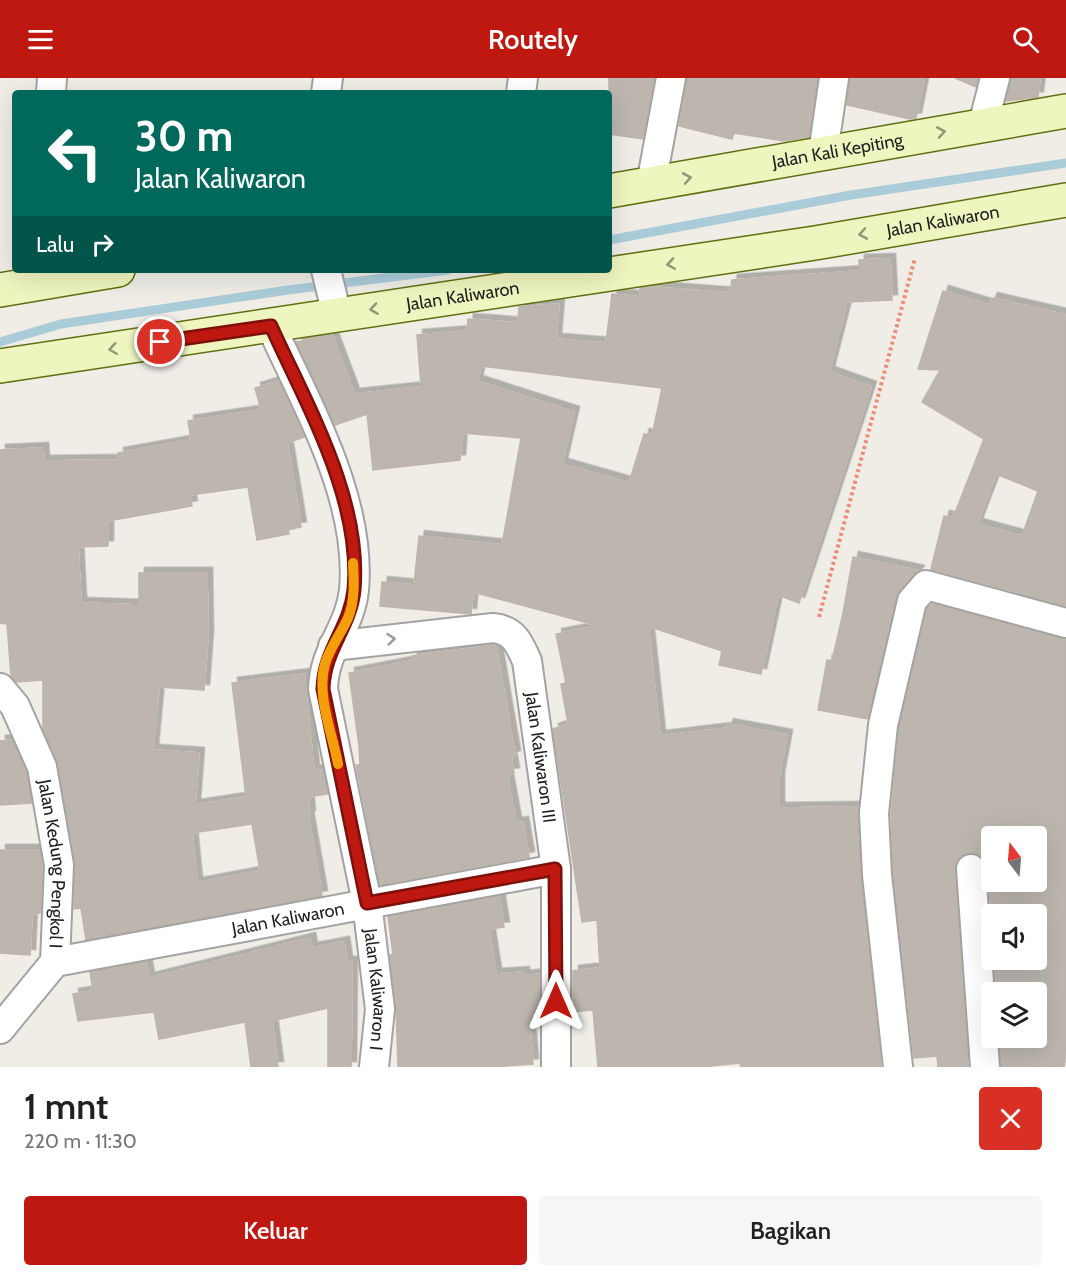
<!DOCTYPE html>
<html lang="id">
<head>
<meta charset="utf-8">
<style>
  :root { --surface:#fff; --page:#f6f6f6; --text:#202124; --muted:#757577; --accent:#bf1810 }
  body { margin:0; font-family:Cabin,sans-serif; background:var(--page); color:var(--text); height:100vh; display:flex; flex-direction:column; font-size:22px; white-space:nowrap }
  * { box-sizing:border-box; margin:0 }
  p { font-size:20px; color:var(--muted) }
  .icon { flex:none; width:33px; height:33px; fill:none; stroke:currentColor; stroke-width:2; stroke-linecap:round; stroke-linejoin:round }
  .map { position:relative; height:989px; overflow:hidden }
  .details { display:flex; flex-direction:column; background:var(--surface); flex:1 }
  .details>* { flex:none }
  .guide { position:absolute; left:12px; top:12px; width:600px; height:183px; border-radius:6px; box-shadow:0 6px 24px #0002; background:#00695c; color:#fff; overflow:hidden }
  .needle { width:39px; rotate:344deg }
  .fabs { position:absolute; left:981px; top:748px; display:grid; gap:12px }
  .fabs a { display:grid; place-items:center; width:66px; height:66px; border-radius:6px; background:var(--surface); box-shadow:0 6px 24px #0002; font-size:30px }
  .pin { position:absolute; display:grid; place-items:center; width:51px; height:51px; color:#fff; margin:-26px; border:3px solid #fff; border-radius:50%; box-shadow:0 2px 6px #0007 }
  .me { position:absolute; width:66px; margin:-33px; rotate:0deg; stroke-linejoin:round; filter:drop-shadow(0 0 4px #0008) }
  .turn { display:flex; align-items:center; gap:21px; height:126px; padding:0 24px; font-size:27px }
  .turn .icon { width:78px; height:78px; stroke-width:2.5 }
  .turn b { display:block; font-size:42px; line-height:51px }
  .then { display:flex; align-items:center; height:57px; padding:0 24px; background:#0003; gap:12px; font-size:22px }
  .round { display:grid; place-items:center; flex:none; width:63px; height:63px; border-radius:6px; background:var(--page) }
  .summary { display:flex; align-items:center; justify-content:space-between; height:102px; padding:0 24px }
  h1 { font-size:36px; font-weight:600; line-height:45px }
  .cta { display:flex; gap:12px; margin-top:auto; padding:12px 24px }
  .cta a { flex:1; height:69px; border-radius:6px; background:var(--accent); color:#fff; font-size:24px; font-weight:600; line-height:69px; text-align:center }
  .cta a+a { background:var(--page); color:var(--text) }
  header { display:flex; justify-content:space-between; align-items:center; height:78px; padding:0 24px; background:var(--accent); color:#fff; font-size:27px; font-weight:600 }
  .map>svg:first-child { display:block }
</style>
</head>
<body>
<header><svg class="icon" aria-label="menu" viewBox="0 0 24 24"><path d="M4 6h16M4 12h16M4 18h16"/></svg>Routely<svg class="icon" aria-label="search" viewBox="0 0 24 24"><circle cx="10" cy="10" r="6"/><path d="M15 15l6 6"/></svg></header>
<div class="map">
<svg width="1066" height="989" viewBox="0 0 1066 989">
  <defs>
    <filter id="shadow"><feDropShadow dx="5.5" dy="-5.5" stdDeviation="0" flood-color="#0004"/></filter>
  </defs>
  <rect width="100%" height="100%" fill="#efede6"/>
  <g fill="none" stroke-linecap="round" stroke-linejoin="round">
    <!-- stream -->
    <g stroke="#aaccd9" stroke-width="9">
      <polyline points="609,162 851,117 1066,85"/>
      <polyline points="0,264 61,246 288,212 448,192"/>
    </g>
  </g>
  <!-- building -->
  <g fill="#bcb6af" stroke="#c0b4aa" stroke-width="1.5" fill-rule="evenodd" filter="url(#shadow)">
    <polygon points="609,0 654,0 643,61 609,56"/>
    <polygon points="687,0 817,0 809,59 784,63 734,55 732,61 679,48"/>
    <polygon points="850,0 924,0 916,40 910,41 847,27"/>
    <polygon points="955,0 978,0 976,9"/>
    <polygon points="1011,0 1040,0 1038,19 1006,23"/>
    <path d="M890 181 892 222 847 224 829 294 871 309 799 525 778 517 761 596 719 587 722 573 648 548 660 658 727 650 728 646 787 657 779 700V730L858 729 861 799 881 989H741L740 985 701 989H598L593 932 573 934V893L600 890 597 842 582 844 553 651 568 646 561 606 566 605 556 556 599 548 473 514 471 536 380 528 382 504 414 507 419 458 502 467 521 360 462 355 460 382 373 392 367 336 335 347 296 264 332 257 354 316 421 309 417 257 467 253 468 241 518 245 519 229 559 226 556 261 606 265 612 216 640 219V210L652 209 730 215 732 202 859 193V182ZM481 288 662 310 652 358 644 356 629 405 562 386 574 334 477 303Z"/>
    <path d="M943 213 989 227 992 220 1066 237V528L931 491 944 438 953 440 984 361 922 324 940 292 918 291ZM996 396 1038 413 1022 458 977 446Z"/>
    <path d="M279 303 304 359 287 365 301 449 288 451 289 456 257 462 248 409 190 417 192 428 108 443V468L78 469 81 525 139 527V495H207L208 558 204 612 159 609 153 672 199 675 195 727 246 719 232 605 304 596 314 693 323 692 328 716 308 719 310 738H308L322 818 86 862 81 830 74 831 75 784 58 686 43 651V602L16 604 11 598 7 546 0 545V372L43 370 44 383 119 382 118 375 191 362 188 343 261 332 255 310ZM252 746 260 793 197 805 192 755Z"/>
    <polygon points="853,479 919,493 896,519 868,641 818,632 827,582 832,583 843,535"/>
    <path d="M932 526 1066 561V967L1064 989H1001L999 960H1036V915H996L994 882H1036V837H992V847L987 789 984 781 970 775 961 778 955 792 968 989H938L937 978 914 980 893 796 891 735 899 650 927 531ZM992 759H1036V804H992Z"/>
    <polygon points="496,567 515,678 511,679 514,695 507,696 516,745 523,744 529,779 380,807 356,687 360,687 359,668 349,595 412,583 412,578"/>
    <polygon points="12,662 26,694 32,725 0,727 0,663"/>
    <polygon points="0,772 40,772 42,788 40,835 32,836 30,877 0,875"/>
    <polygon points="499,818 504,849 489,851 496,896 524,894 524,898 540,896 540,938 529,939 533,986 491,989 398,989 396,929 390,877 393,876 388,839"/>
    <polygon points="310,860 312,870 344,864 347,884 352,884 351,989 328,989 328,930 272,943 278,989 251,989 245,944 159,961 154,934 78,943 73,916 93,913 90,894 146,884 149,900"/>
  </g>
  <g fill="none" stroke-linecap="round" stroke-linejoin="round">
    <!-- street casing -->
    <g stroke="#a3a3a3" stroke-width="32">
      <g id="street">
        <polyline points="51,15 52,0"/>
        <polyline points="326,15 328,0"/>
        <polyline points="521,15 523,0"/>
        <polyline points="983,47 995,0"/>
        <polyline points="823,75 834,0"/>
        <polyline points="651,106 671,0"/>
        <polyline points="326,192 337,237"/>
        <path id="s1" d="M271 248C307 328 362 421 354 512 350 550 324 571 323 611L367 825 380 931 374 989"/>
        <path id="s2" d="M333 568 493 550C514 552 519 565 527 583L556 791V989"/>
        <path id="s3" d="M0 610 15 628 42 689 59 787 55 884 0 951"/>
        <polyline points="971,791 985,989"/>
        <path id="s4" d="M55 884 556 791"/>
        <polyline points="898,989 877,797 874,735 883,647 912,523 926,507 1066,545"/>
      </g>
    </g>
    <!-- secondary casing -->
    <g stroke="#5f6f0e" stroke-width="36">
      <g id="secondary">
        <path id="s5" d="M609 113 1066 33"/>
        <polyline points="0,212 118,192"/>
        <path id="s6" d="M0 288 815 165 1066 122"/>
      </g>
    </g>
    <!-- path -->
    <polyline stroke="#ef8a77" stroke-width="4" stroke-dasharray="3 3" stroke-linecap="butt" points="819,539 915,180"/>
    <!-- street -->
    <use href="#street" stroke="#fff" stroke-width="28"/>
    <!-- secondary -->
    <use href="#secondary" stroke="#eff5bf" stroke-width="33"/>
  </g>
  <!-- one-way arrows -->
  <defs><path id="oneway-chevron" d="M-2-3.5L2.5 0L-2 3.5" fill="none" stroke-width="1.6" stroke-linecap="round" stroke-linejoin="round" transform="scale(1.5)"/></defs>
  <g stroke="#919577">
    <use href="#oneway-chevron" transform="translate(941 54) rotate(-10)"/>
    <use href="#oneway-chevron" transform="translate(687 100) rotate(-10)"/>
    <use href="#oneway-chevron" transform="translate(863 156) rotate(170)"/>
    <use href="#oneway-chevron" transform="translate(671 186) rotate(171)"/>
    <use href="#oneway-chevron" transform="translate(374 231) rotate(171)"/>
    <use href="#oneway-chevron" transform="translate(113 271) rotate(172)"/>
  </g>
  <use stroke="#9a9a9a" href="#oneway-chevron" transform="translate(391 561) rotate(-6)"/>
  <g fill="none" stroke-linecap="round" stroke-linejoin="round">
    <!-- route casing -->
    <g stroke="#7c100a" stroke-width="15">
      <path id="route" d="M160 264 271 248C307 328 362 421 354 512 350 550 324 571 323 611L367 825 555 791 556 923"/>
    </g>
    <!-- route -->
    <use href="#route" stroke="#bf1810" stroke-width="10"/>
    <!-- slow -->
    <path stroke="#f59e0b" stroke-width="10" d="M338 686C332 655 316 616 325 586 330 569 341 556 348 540 355 523 354 504 353 485"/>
  </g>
  <g text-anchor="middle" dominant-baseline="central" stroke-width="6" stroke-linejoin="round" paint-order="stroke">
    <!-- street labels -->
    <g font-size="18" fill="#1f1f1f" stroke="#fff">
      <text stroke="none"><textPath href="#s5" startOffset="232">Jalan Kali Kepiting</textPath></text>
      <text stroke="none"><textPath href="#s6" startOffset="954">Jalan Kaliwaron</textPath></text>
      <text stroke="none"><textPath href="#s6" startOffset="468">Jalan Kaliwaron</textPath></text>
      <text stroke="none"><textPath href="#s2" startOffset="309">Jalan Kaliwaron III</textPath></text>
      <text stroke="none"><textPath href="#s3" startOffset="188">Jalan Kedung Pengkol I</textPath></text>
      <text stroke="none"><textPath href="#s4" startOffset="237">Jalan Kaliwaron</textPath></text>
      <text stroke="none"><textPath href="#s1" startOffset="690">Jalan Kaliwaron I</textPath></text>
    </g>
  </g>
</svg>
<div class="fabs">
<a><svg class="needle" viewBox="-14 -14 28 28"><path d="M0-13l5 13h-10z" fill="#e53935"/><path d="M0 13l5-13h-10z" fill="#757577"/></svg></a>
<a><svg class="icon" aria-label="sound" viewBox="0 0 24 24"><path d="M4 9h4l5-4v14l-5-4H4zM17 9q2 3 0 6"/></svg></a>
<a><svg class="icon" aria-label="layers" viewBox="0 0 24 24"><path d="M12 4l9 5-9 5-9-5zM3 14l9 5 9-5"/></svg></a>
</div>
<div class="pin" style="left:160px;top:264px;background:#d93025"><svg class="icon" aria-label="arrive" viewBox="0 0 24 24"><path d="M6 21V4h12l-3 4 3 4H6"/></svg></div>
<svg class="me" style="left:556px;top:923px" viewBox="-20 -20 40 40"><path d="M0-17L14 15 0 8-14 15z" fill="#bf1810" stroke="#fff" stroke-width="4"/></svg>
<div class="guide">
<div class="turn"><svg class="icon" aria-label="left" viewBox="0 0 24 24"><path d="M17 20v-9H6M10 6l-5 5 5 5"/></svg><div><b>30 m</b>Jalan Kaliwaron</div></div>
<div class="then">Lalu<svg class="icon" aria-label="right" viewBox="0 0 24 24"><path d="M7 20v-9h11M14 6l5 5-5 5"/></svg></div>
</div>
</div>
<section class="details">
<div class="summary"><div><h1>1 mnt</h1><p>220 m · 11:30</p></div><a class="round" style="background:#d93025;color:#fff"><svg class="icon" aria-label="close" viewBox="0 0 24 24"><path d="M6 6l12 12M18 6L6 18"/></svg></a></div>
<div class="cta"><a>Keluar</a><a>Bagikan</a></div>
</section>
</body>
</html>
